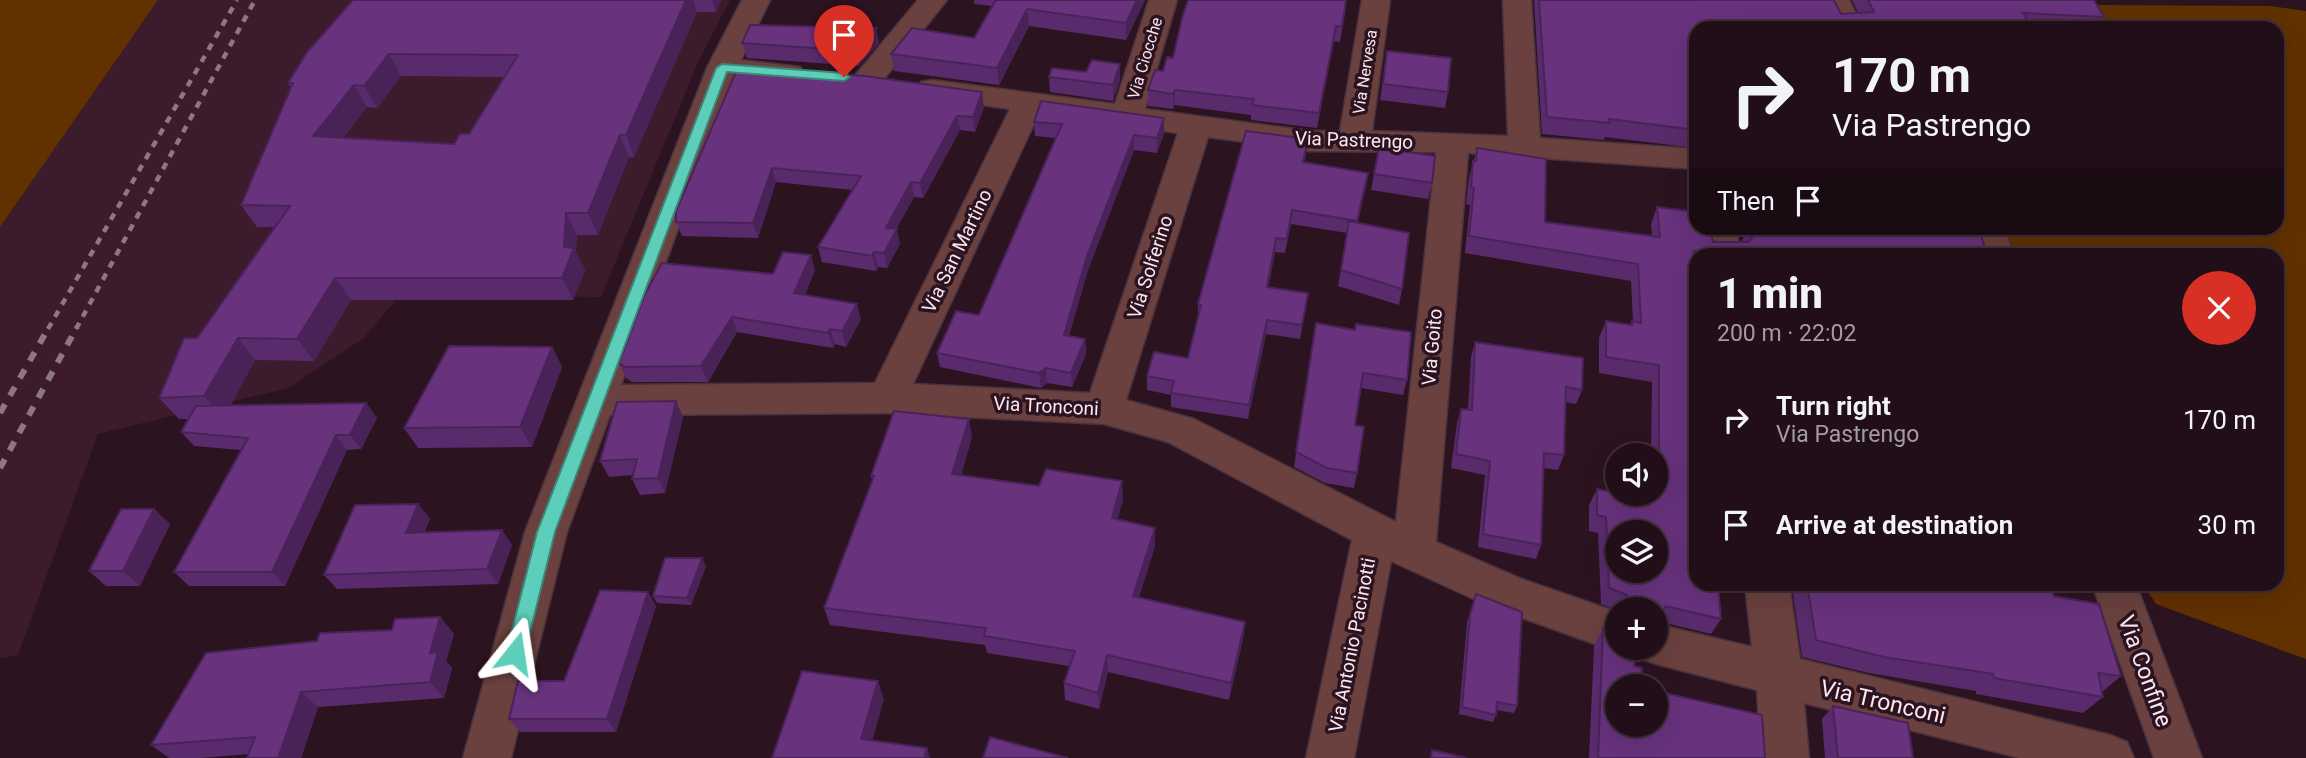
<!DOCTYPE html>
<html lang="en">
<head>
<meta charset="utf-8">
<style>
  :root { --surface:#210e18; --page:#291721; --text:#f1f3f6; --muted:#a29ca2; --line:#3e2e37 }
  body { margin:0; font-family:Roboto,sans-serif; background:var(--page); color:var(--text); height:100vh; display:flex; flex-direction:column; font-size:26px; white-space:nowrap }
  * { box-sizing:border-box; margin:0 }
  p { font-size:23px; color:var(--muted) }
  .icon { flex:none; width:38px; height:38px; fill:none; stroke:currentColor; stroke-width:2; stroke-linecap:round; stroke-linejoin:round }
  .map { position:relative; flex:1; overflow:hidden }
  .side { position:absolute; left:1689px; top:248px; width:595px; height:343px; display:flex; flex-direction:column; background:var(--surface); border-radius:21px; box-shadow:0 7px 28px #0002,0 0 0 2px var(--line) }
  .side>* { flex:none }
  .banner { position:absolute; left:1689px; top:21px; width:595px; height:214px; border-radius:21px; box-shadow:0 7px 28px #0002,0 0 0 2px var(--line); background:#210e18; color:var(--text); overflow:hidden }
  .controls { position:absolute; left:1605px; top:443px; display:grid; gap:14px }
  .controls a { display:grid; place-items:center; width:63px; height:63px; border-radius:50%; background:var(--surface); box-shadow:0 7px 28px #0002,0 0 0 2px var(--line); font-size:35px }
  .pin { position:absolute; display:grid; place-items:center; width:60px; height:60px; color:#fff; margin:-72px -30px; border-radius:50% 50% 50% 0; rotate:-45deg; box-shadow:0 0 7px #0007 }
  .pin .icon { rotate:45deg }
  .me { position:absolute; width:77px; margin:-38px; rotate:15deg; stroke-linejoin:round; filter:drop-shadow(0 0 5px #0008) }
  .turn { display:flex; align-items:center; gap:24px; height:147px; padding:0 28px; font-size:32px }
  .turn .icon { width:91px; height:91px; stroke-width:2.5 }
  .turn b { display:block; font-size:49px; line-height:60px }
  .then { display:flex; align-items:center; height:66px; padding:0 28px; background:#0003; gap:14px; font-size:26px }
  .round { display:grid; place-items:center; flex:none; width:74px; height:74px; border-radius:37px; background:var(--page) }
  .headline { display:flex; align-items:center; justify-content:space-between; height:119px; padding:0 28px }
  h1 { font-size:42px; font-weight:800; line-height:52px }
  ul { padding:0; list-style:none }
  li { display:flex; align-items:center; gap:21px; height:105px; padding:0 28px }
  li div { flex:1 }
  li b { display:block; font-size:26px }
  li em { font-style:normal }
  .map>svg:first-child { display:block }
</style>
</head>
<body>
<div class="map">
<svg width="2306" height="758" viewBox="0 0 2306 758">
  <rect width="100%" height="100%" fill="#2c1320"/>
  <!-- built -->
  <polygon fill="#3b1b2c" points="158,0 730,0 699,60 601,297 400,295 364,338 288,388 98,434 18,655 0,658 0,227"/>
  <!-- green -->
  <g fill="#613100">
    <polygon points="0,0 158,0 0,227"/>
    <polygon points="2093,5 2270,6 2306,11 2306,659 2156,604 2143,585 2277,584 2277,256 1999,255 1990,228 2277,228 2277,28 2110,28"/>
  </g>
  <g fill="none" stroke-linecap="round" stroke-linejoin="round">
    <!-- minor casing -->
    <g stroke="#49313d" stroke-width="3">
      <g id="minor">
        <path d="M742 0H770L741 60 800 67 804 73 800 79 789 82 733 78 621 385 875 383 1010 109 921 96 917 89 921 82 932 80 1115 104 1149 0H1177L1145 109 1310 131H1340L1362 0H1390L1372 131 1508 136 1503 0H1531L1540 138 1696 149V169L1468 153 1436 542 1519 578 1617 612V648H1629L1617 652 1489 606 1391 561 1354 758H1306L1352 540 1168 442 1104 424 887 413 610 415 567 532 511 758H463L525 532 707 68ZM1039 113 1178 133 1090 393 913 384ZM1208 137 1310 151 1436 152 1396 522 1194 419 1126 400Z"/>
        <polygon points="918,0 947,0 879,85 868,88 857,85 853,79 857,73"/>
        <polygon points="1821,0 1849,0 1863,28 1833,28"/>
        <polygon points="1702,228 1736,228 1741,256 1705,256"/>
        <polygon points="1970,228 2004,228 2014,256 1979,256"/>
        <polygon points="1745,584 1789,584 1800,659 2110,735 2127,742 2134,758 2020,758 1804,703 1809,758 1761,758 1757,690 1656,664 1640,658 1635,648 1656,648 1656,624 1752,647"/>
        <polygon points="2092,584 2136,584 2202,758 2154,758"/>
      </g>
    </g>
    <!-- minor -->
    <use href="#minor" fill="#6a413e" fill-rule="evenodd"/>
    <!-- rail-far1 -->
    <g stroke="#8d7782" stroke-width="4.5" stroke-dasharray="7 7" stroke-linecap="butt">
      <polyline points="48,329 237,0"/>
      <polyline points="76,329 255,0"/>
    </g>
    <!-- rail -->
    <g stroke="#8d7782" stroke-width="6" stroke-dasharray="10 10" stroke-linecap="butt">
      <polyline points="0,413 49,327"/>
      <polyline points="0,468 77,327"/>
    </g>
  </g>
  <!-- wall -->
  <g fill="#592b6c" fill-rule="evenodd">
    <path d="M353 0H721L716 12H697L634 157H629L598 235H577L576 252 585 270 573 300H351L314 361 255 360 230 406 366 403 377 418 361 449 347 450 285 586H189L174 572 241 450 194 446 181 432 188 419H179L159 398 197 338 274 227H257L241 205 291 88 288 83ZM401 76 504 77 469 134 454 144 343 138 367 107 377 108Z"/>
    <polygon points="974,0 1145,0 1126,40 1029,26 999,85 894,71 891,54 974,38 992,6 974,4"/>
    <polygon points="1347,0 1340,42 1334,41 1317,128 1251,120 1251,115 1174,105 1173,109 1148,106 1148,90 1173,58"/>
    <polygon points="1534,0 1834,0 1841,14 1858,13 1852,0 2094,0 2104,17 2097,28 1696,28 1696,148 1605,137 1604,140 1542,134"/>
    <polygon points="876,28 879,43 859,66 747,58 742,43"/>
    <polygon points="1387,51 1448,92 1445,108 1380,100"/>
    <polygon points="1120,64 1120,80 1113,101 1050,92 1049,77 1086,72"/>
    <polygon points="738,67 984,107 975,132 960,130 923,198 914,197 896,229 900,244 887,268 878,267 876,271 822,262 818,247 852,190 776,182 758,238 682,236 676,222"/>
    <polygon points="1034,122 1164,133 1157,153 1134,150 1088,270 1069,336 1085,339 1086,354 1072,387 1047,383 1041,388 940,367 937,353 979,315 1056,138 1035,136"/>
    <polygon points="1379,148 1432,183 1428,199 1371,190"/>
    <polygon points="1477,148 1545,222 1652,236 1651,224 1657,207 1713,242 1741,242 1748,228 1979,228 1987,256 1696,256 1696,584 1721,619 1711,634 1657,621 1656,623 1656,609 1617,610 1601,604 1598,533 1589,531 1589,505 1597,489 1638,496 1638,494 1656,494 1656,455 1651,455 1652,382 1599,373 1599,338 1606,321 1630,325 1632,321 1633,321 1631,281 1465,253 1470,205 1466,204 1469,178"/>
    <polygon points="1306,153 1304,163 1368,173 1358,222 1402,289 1399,305 1338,286 1347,233 1291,224 1285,253 1275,252 1268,287 1306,307 1300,339 1266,334 1248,419 1171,407 1171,395 1147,390 1147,376 1188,358 1198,318 1198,304"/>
    <polygon points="815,270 805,295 861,319 846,347 835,344 833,348 737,332 708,382 632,382 626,378 619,363 773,274"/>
    <polygon points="1316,323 1407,380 1403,395 1361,388 1355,425 1357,473 1354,488 1325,483 1294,467"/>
    <polygon points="1475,342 1582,390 1576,404 1565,402 1564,455 1558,470 1543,468 1541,545 1536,559 1478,547 1485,475 1451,468 1457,423 1461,409 1468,410 1471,357"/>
    <polygon points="552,347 562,367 532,447 418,448 404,428"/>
    <polygon points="683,417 665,493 640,495 632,479 633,475 609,477 600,461"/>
    <polygon points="972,437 961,475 1123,500 1117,519 1155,528 1155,546 1139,597 1245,622 1243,639 1229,700 1108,672 1099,709 1065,700 1064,683 1069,666 987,653 985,645 830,625 824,608 872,480 871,476"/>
    <polygon points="418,504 430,519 424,532 502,530 512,545 498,584 337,589 324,575"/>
    <polygon points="154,509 170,524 140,586 106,586 89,571"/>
    <polygon points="706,566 691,605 657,603 653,596"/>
    <polygon points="1794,584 2050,584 2054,596 2121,676 2102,692 2103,697 2083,713 1976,694 1976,691 1869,673 1802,657 1792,587"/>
    <polygon points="1476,594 1517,706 1514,713 1496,710 1496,715 1493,722 1459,714 1467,622"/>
    <polygon points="656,606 616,732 520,732 509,719 564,681"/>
    <polygon points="440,617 454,634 446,661 452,668 444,698 318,707 301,758 247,758 249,754 200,758 169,758 151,745 317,641 392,630"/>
    <polygon points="1603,628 1617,686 1765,758 1589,758 1594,646"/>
    <polygon points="1833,706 1913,758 1825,758 1822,719"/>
  </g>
  <!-- shaded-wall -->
  <g fill="#492358">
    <polygon points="686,0 693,0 697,12 634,157 626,135"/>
    <polygon points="712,0 721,0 716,12"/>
    <polygon points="1137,0 1145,0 1126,40 1126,23"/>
    <polygon points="1027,9 1029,26 999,85 997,68"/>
    <polygon points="1336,26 1334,41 1317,128 1319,113"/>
    <polygon points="876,28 879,43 859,66 856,51"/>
    <polygon points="389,54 401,76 377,108 364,86"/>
    <polygon points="1120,64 1120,80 1113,101 1113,85"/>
    <polygon points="354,85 367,107 327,158 313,136"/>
    <polygon points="1175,90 1174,105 1173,109 1173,94"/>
    <polygon points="982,92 984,107 975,132 973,117"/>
    <polygon points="957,116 960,130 923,198 920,183"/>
    <polygon points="1164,118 1164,133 1157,153 1157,138"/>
    <polygon points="620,135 629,157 598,235 588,213"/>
    <polygon points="1134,135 1134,150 1088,270 1065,349 1064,335 1087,256"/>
    <polygon points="772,168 776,182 758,238 753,223"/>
    <polygon points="1368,173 1366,187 1355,235 1357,221"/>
    <polygon points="911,182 914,197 889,242 886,228"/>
    <polygon points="1292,210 1291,224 1285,253 1287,239"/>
    <polygon points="566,213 577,235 576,252 585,270 573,300 562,278"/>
    <polygon points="897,229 900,244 887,268 884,253"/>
    <polygon points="1276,238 1275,252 1266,301 1267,287"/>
    <polygon points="874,252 878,267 876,271 872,256"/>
    <polygon points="811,255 815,270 799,308 794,293"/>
    <polygon points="335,278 351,300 314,361 297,339"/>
    <polygon points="857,304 861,319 846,347 842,331"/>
    <polygon points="732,317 737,332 708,382 701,366"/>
    <polygon points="1267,320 1266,334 1248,419 1249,405"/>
    <polygon points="830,329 835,344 833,348 828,333"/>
    <polygon points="238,338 255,360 224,418 204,396"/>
    <polygon points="1085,339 1086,354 1072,387 1071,373"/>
    <polygon points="552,347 562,367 532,447 520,427"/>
    <polygon points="1046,368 1047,383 1041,388 1039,373"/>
    <polygon points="676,401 683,417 665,493 658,478"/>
    <polygon points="366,403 377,418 361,449 350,435"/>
    <polygon points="969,419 972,437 956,492 952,474"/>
    <polygon points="336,435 347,450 285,586 272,572"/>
    <polygon points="1122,481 1123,500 1113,536 1112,518"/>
    <polygon points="418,504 430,519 418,548 406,533"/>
    <polygon points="154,509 170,524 140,586 123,571"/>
    <polygon points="1155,528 1155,546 1134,613 1133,596"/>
    <polygon points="502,530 512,545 498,584 487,569"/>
    <polygon points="702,558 706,566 691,605 687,598"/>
    <polygon points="648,592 656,606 616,732 607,719"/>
    <polygon points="440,617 454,634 446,661 452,668 444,698 430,682 430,653"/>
    <polygon points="1245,622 1243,639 1229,700 1231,683"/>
    <polygon points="1107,655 1108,672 1099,709 1098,693"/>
    <polygon points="878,681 884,699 868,756 861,739"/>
    <polygon points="301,692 318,707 301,758 278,758"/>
    <polygon points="927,748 930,758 924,758"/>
  </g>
  <!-- building -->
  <g fill="#68327d" stroke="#492358" stroke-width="2" fill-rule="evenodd">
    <path d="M353 0H686L626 135H620L588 213H566L564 247 574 248 562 278H335L297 339 238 338 204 396 159 398 184 338H197L290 206 241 205 293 83H288L307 52ZM389 54 518 55 469 134H460L454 144 313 136 354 85 364 86Z"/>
    <polygon points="996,0 1137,0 1126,23 1027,9 997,68 891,54 912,28 974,38"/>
    <polygon points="1188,0 1346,0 1342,27 1336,26 1319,113 1252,105 1254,99 1175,90 1173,94 1148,90 1155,70 1163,71 1167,57 1173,58 1182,18"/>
    <polygon points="1539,0 1834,0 1841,14 1874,12 1868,0 2094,0 2104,17 2023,13 2033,28 1696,28 1696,130 1609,119 1610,123 1547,117"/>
    <polygon points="750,25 876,28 856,51 742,43"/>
    <polygon points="1387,51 1451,58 1448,92 1383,84"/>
    <polygon points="1092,60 1120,64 1113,85 1049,77 1052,68 1086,72"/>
    <polygon points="738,67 865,76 982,92 973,117 957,116 920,183 911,182 886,228 897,229 884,253 874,252 872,256 818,247 861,176 772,168 753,223 676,222 676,211"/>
    <polygon points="1041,101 1164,118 1157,138 1134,135 1087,256 1064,335 1085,339 1071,373 1046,368 1039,373 937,353 956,311 979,315 1062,124 1034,122"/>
    <polygon points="1246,131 1308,139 1303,162 1368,173 1357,221 1292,210 1287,239 1276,238 1267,287 1308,293 1302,325 1267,320 1249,405 1171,393 1174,381 1147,376 1154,352 1188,358 1201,305 1198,304"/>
    <polygon points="1379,148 1435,156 1432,183 1374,174"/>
    <path d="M1477 148 1546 159 1545 222 1660 237 1657 207 1696 212V228H1710L1713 242H1749L1752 238 1750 228H1979L1987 256H1729L1694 251 1696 269V584H1718L1721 619 1666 606 1662 611 1656 610V609L1644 608V609H1628L1627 595 1609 588 1606 517 1597 515V489L1646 498V494H1656V472L1659 473V365L1606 357V321L1632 325V321L1641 323 1638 264 1469 236 1474 188 1471 187 1473 161H1476ZM1617 532H1656V570H1617Z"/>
    <polygon points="1349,221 1409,233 1402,289 1341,270"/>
    <polygon points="783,252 811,255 794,293 857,304 842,331 830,329 828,333 732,317 701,366 625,367 619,363 645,294 662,263 773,274"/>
    <polygon points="1316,323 1355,330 1356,324 1411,332 1407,380 1363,373 1355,425 1364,427 1357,473 1327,468 1296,452"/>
    <polygon points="1475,342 1583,358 1582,390 1566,387 1564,455 1544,453 1541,545 1483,534 1490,461 1456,454 1461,409 1472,410"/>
    <polygon points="449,346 552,347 520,427 404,428"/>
    <polygon points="676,401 658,478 632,479 637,459 600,461 617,402"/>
    <polygon points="366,403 350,435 336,435 272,572 174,572 248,438 181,432 196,406"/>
    <polygon points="894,411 969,419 952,474 1039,486 1046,469 1122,481 1112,518 1155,528 1133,596 1245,622 1231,683 1107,655 1098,693 1064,683 1075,651 984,636 986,628 824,608 874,476 871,476"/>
    <polygon points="418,504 406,533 502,530 487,569 324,575 355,505"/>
    <polygon points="121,509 154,509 123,571 89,571"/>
    <polygon points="665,558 702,558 687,598 653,596"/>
    <polygon points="1807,584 2050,584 2054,596 2099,604 2121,676 2098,673 2103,697 1994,678 1993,674 1884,657 1816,640"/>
    <polygon points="600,590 648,592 607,719 509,719 518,681 564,681"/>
    <polygon points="1476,594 1522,612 1517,706 1497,702 1496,715 1462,707 1470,615"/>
    <polygon points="440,617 430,653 438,652 430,682 301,692 278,758 247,758 255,737 151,745 206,653 317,641 320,633 392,630 395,619"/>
    <polygon points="1603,628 1617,633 1617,648 1637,648 1634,666 1642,668 1640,686 1617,686 1617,724 1656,724 1656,691 1762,715 1765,758 1598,758"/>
    <polygon points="802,671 878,681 861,739 927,748 924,758 772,758"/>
    <polygon points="1833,706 1908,723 1913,758 1838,758"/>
    <polygon points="990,737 1068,758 983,758"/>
    <polygon points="1432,750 1467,758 1431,758"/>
  </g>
  <!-- route -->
  <polygon fill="#5dceb9" stroke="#3c8678" stroke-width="2" points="722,64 844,73 850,77 844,81 727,72 555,532 525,653 522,659 515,661 508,659 506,653 537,532 716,68"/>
  <g text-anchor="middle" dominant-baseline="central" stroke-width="7" stroke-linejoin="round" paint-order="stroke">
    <!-- far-street labels -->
    <g font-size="16" fill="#fae7f0" stroke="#2c1320">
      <text transform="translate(1145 58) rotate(-73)">Via Ciocche</text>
      <text transform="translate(1365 72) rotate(-81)">Via Nervesa</text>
    </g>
    <!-- street labels -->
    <g font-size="19" fill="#fae7f0" stroke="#2c1320">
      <text transform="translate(1354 140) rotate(2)">Via Pastrengo</text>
      <text transform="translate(957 251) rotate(-64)">Via San Martino</text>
      <text transform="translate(1150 267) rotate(-72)">Via Solferino</text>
      <text transform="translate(1432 347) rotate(-85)">Via Goito</text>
      <text transform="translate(1046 406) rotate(3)">Via Tronconi</text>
      <text transform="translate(1352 645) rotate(-79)">Via Antonio Pacinotti</text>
    </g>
    <!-- near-street labels -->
    <g font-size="23" fill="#fae7f0" stroke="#2c1320">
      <text transform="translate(2145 671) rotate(70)">Via Confine</text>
      <text transform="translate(1883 702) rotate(13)">Via Tronconi</text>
    </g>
  </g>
</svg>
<div class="controls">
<a><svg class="icon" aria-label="sound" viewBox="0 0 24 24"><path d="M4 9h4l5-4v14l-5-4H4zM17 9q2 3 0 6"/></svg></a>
<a><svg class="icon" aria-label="layers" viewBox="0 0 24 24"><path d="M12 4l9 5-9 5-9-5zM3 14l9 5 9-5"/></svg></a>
<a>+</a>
<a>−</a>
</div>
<div class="pin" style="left:844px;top:77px;background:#d93025"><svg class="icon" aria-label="arrive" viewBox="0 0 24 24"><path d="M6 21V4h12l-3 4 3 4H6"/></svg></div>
<svg class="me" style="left:515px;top:653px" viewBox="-20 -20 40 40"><path d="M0-17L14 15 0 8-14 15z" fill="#5dceb9" stroke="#fff" stroke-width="4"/></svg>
<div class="banner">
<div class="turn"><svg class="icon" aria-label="right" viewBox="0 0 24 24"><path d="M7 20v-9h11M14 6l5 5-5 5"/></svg><div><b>170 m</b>Via Pastrengo</div></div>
<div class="then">Then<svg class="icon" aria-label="arrive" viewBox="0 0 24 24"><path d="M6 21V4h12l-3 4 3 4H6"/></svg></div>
</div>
<section class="side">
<div class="headline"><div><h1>1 min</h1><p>200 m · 22:02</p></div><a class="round" style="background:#d93025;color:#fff"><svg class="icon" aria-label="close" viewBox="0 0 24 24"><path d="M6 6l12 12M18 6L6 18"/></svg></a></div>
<ul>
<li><svg class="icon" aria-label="right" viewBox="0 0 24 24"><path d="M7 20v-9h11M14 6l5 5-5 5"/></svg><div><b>Turn right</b><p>Via Pastrengo</p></div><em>170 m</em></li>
<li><svg class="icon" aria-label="arrive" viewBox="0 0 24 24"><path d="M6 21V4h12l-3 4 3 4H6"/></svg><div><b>Arrive at destination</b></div><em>30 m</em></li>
</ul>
</section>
</div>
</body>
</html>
